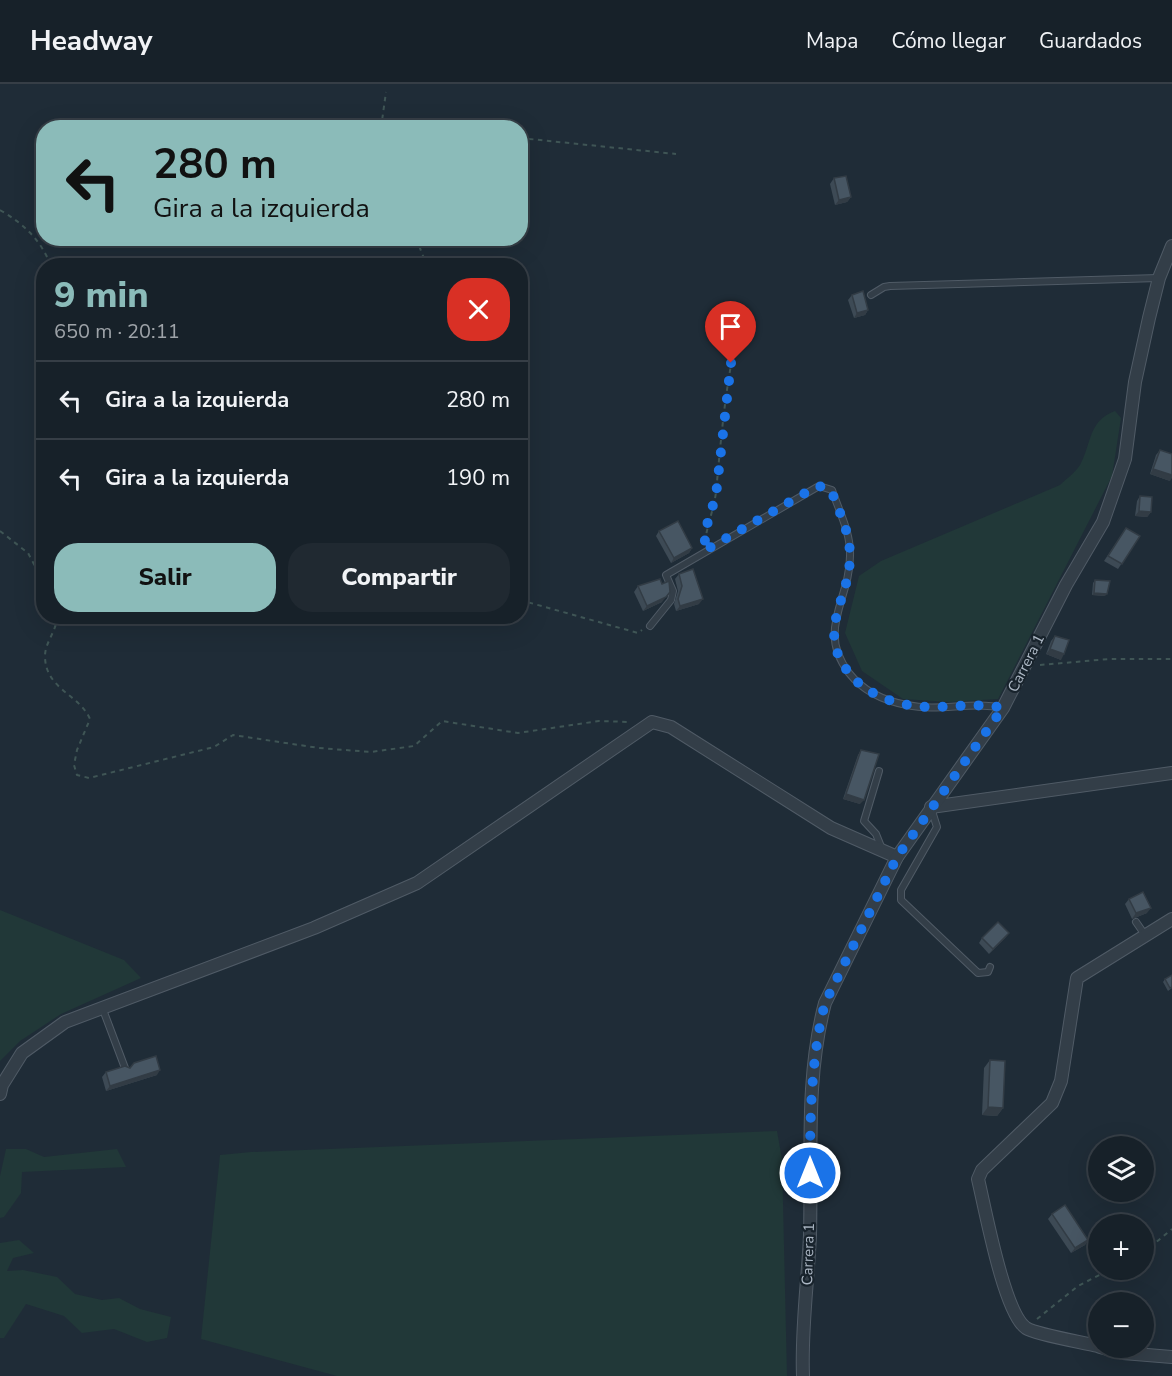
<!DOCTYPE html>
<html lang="es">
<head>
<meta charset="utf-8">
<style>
  :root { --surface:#172129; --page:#202931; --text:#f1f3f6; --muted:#9ea3a8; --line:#363e46; --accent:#8bbbb9 }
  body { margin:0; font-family:"Nunito Sans",sans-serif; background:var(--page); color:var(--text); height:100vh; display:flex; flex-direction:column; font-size:22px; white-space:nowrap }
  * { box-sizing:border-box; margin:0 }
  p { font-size:20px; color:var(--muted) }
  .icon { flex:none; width:33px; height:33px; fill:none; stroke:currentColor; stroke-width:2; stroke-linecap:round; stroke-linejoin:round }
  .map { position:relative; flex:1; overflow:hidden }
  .side { position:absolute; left:36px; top:174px; width:492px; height:366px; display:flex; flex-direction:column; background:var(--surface); border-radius:24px; box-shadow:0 6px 24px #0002,0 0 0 2px var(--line) }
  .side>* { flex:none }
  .banner { position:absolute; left:36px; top:36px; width:492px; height:126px; border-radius:24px; box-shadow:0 6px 24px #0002,0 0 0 2px var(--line); background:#8bbbb9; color:#111; overflow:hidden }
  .fabs { position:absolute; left:1088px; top:1052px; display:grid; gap:12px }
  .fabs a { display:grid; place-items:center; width:66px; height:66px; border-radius:50%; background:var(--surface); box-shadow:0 6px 24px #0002,0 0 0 2px var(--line); font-size:30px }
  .pin { position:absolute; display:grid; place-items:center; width:51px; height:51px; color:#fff; margin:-62px -26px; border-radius:50% 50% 50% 0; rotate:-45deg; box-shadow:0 0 6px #0007 }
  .pin .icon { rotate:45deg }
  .me { position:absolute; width:66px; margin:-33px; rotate:0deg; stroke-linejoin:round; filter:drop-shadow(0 0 4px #0008) }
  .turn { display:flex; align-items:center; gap:21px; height:126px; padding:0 18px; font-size:27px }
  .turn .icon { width:78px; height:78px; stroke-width:2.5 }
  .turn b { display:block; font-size:42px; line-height:51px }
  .round { display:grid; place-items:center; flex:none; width:63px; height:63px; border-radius:24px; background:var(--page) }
  .headline { display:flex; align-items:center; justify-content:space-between; height:102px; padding:0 18px }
  h1 { font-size:36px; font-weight:800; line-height:45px; color:var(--accent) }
  .primary-button { display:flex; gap:12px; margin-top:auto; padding:12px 18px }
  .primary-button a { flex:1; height:69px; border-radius:24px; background:var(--accent); color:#111; font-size:24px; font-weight:800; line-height:69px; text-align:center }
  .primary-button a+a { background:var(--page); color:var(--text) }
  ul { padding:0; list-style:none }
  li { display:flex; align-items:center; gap:18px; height:78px; padding:0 18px; border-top:2px solid var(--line) }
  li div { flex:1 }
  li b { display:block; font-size:22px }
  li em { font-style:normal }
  header { display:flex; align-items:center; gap:36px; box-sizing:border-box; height:84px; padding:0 30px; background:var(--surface); border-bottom:2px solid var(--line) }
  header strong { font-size:28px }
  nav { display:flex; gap:33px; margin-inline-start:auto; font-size:21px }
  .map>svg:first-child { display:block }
</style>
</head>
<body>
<header>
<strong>Headway</strong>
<nav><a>Mapa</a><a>Cómo llegar</a><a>Guardados</a></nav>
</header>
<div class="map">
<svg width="1172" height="1292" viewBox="0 0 1172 1292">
  <rect width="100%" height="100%" fill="#1f2c37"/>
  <!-- green -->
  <g fill="#213838">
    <path d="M1115 327 1121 334 1112 392 998 615 949 618 903 615 862 587 845 549 859 492 881 477 1060 401C1066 395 1076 388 1080 381 1092 359 1088 337 1115 327Z"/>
    <polygon points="0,826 124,876 141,894 61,930 20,957 0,977"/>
    <polygon points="777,1047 782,1075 787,1292 337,1292 201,1255 220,1071 251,1068"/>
    <polygon points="6,1065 26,1065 44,1073 117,1065 126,1083 22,1088 21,1109 4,1133 0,1134 0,1092"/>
    <polygon points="19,1156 34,1169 13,1174 7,1187 23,1186 57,1193 75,1210 102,1216 119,1214 140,1225 171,1233 167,1254 147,1258 114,1245 82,1249 64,1232 26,1220 4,1254 0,1254 0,1159"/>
  </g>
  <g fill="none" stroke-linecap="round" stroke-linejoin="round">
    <!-- lane casing -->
    <g stroke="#505b66" stroke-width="8">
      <g id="lane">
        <polyline points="871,211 884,203 890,202 1158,194"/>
        <path d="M650 542 671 516 673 507 666 491 819 402 832 406C839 427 851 449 850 472 850 516 816 546 849 589 863 607 885 617 907 621 939 628 971 617 1003 624"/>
        <polyline points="879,687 864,737 876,750 882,765"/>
        <polyline points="931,724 937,743 901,806 901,816 978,889 988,888 990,883"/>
        <polyline points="1136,838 1145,851"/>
        <polyline points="102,923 125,984"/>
      </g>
    </g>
    <!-- street casing -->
    <g stroke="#505b66" stroke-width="14">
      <g id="street">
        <polyline points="931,723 1172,689"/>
        <polyline points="0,1010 2,1001 22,969 65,938 314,844 417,799 652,638 671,643 831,744 897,773"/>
        <path d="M1098 1262C1082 1258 1037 1251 1026 1244 1004 1229 985 1124 978 1095L982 1086 1052 1019 1061 997 1077 894 1172 835"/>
        <polyline points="1100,1263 1123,1269 1172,1273"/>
        <path d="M803 1292C801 1245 808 1197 810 1151 812 1073 805 995 825 919L897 773 1003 624 1066 501 1103 438 1125 375 1135 298 1149 234 1159 194 1172 162"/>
      </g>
    </g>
    <!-- path -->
    <g stroke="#3f5555" stroke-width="2" stroke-dasharray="4.5 4.5" stroke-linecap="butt">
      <polyline points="320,39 382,44"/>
      <polyline points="381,44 386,8"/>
      <polyline points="520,54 676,70"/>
      <path d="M0 126C24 140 41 156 51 182"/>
      <polyline points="416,154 427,182"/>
      <polyline points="0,447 28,469 44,499"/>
      <path d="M705 458C707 441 714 425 716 408 721 356 725 303 737 252"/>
      <polyline points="520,516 638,549 642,546"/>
      <path d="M57 532C57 547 45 558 45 572 45 605 79 610 90 635L77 666 74 681 77 691 89 694 214 663 233 651 319 664 371 668 414 662 442 637 518 649 599 637 630 638"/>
      <polyline points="1040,581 1109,575 1172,575"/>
      <polyline points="1143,1169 1172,1145"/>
      <polyline points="1037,1235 1078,1202 1111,1185"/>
    </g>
    <!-- lane -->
    <use href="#lane" stroke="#333e48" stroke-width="6"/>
    <!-- street -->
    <use href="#street" stroke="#333e48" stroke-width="12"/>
  </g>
  <!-- wall -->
  <g fill="#3d4a55">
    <polygon points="834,94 851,113 847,118 835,121 830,100"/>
    <polygon points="852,211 868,226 865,231 854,234 848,216"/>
    <polygon points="1160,366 1170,397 1150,390 1156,371"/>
    <polygon points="1140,412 1151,428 1147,433 1135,432 1137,417"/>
    <polygon points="1126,444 1140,452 1118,485 1104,477"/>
    <polygon points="659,447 692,464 689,469 671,479 656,452"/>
    <polygon points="679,490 699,520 676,527 674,520 678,507 675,495"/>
    <polygon points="1095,496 1105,512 1092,511 1093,499"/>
    <polygon points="638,502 662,518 643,527 634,508"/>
    <polygon points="1055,552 1061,576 1046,570 1051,557"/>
    <polygon points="861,666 860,720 843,715 858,671"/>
    <polygon points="1129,815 1147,829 1132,835 1125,820"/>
    <polygon points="1009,849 1005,854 989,870 979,859 982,854"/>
    <polygon points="1165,895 1172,904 1168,907 1163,898"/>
    <polygon points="990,976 1003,1024 997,1032 982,1031 984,984"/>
    <polygon points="106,988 157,991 106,1007 102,993"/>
    <polygon points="1052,1130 1088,1156 1085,1161 1071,1169 1048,1135"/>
  </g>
  <!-- shaded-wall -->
  <g fill="#323c45">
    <polygon points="851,113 847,118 835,121 839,116"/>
    <polygon points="868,226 865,231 854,234 857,229"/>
    <polygon points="1153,385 1172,391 1172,394 1170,397 1150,390"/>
    <polygon points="1139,427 1151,428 1147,433 1135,432"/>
    <polygon points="692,464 689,469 671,479 674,474"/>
    <polygon points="670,508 662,518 643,527 647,522"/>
    <polygon points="1094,509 1107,510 1105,512 1092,511"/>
    <polygon points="703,515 699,520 676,527 680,522"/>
    <polygon points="1050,565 1064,570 1061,576 1046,570"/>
    <polygon points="846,710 864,716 860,720 843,715"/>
    <polygon points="1151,824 1147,829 1132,835 1136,829"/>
    <polygon points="1009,849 1005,854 989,870 993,865"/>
    <polygon points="160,986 157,991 106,1007 110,1002"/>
    <polygon points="988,1023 1003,1024 997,1032 982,1031"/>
    <polygon points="1088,1156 1085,1161 1071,1169 1075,1164"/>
  </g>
  <!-- building -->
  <g fill="#475663" stroke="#323c45" stroke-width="1.5">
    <polygon points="846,92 851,113 839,116 834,94"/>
    <polygon points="863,207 868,226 857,229 852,211"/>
    <polygon points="1160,366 1172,370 1172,391 1153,385"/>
    <polygon points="1140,412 1152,413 1151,428 1139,427"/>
    <polygon points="678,437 692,464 674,474 659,447"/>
    <polygon points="1126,444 1140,452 1122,480 1108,472"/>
    <polygon points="693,485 703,515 680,522 678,515 682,502 679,490"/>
    <polygon points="660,495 662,500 669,497 670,508 666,513 647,522 638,502"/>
    <polygon points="1095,496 1110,497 1107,510 1094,509"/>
    <polygon points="1055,552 1069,556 1064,570 1050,565"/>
    <polygon points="861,666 879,670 864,716 846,710"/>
    <polygon points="1143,808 1151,824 1136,829 1129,815"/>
    <polygon points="998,838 1009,849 993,865 982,854"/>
    <polygon points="1172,891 1172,903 1170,904 1165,895"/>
    <polygon points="156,972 160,986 110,1002 106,988 125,982 130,984 134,979"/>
    <polygon points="990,976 1005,977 1003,1024 988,1023"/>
    <polygon points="1065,1121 1088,1156 1075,1164 1052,1130"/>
  </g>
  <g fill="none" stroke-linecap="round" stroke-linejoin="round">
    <!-- route -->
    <path stroke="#1a73e8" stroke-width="10" stroke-dasharray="0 18" d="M731 279 716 411 706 444 704 467 814 404 819 402 831 406C839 427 850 449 850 472 850 516 815 546 849 589 863 607 886 617 908 621 940 627 972 617 1003 624L897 773 825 919C811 974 810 1032 810 1089"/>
  </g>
  <g text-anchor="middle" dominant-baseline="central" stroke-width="4.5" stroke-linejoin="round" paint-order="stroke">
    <!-- street labels -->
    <g font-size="15" fill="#adb8c5" stroke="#18232c">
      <text transform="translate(1026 579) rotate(-63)">Carrera 1</text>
      <text transform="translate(808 1170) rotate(-88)">Carrera 1</text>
    </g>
  </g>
</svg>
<div class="fabs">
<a><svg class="icon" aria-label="layers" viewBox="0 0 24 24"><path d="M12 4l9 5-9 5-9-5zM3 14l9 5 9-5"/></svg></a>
<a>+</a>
<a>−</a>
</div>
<div class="pin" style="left:731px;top:279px;background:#d93025"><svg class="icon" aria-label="arrive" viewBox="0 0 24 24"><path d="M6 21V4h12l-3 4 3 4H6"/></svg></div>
<svg class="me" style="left:810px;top:1089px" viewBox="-20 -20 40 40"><circle r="17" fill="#1a73e8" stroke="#fff" stroke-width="3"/><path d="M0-11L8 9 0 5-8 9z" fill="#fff"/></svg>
<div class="banner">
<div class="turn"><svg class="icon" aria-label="left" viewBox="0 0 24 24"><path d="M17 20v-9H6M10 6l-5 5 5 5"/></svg><div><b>280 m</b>Gira a la izquierda</div></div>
</div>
<section class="side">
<div class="headline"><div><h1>9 min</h1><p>650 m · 20:11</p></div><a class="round" style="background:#d93025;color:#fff"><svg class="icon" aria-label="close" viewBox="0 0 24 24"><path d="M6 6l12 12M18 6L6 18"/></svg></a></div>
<ul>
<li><svg class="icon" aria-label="left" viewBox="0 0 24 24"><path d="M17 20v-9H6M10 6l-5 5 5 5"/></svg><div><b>Gira a la izquierda</b></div><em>280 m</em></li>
<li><svg class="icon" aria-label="left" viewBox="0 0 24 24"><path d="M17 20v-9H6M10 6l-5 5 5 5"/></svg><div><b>Gira a la izquierda</b></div><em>190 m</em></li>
</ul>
<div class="primary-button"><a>Salir</a><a>Compartir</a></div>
</section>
</div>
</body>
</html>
